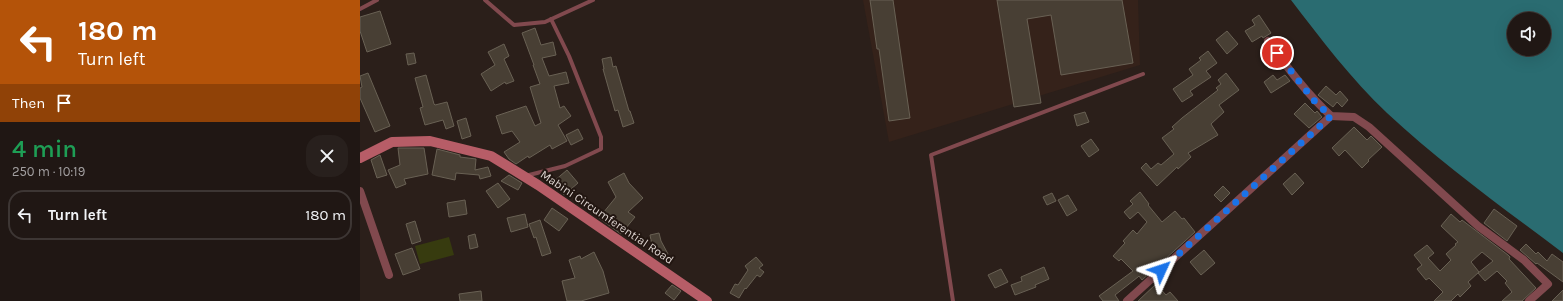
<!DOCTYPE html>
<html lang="en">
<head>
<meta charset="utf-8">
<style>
  :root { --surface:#201714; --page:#28201d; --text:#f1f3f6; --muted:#a29fa0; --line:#3d3634 }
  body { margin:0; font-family:Karla,sans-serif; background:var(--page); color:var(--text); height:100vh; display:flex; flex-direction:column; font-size:15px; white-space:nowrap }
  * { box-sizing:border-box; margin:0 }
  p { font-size:13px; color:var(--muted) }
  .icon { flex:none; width:22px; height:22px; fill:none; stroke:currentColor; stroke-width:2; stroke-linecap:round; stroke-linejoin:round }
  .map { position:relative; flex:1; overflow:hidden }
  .drawer { display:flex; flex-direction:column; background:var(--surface); width:360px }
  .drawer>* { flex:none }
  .banner { background:#b45309; color:#fff; overflow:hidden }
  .buttons { position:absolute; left:1147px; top:12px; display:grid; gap:8px }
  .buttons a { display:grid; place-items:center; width:44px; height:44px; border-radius:50%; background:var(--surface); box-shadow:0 4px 16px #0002,0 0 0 1px var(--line); font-size:20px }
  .pin { position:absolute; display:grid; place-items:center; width:34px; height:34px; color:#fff; margin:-17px; border:2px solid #fff; border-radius:50%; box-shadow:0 1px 4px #0007 }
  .me { position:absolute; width:44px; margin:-22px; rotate:48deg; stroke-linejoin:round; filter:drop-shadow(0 0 3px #0008) }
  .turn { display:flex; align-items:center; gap:14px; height:84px; padding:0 12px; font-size:18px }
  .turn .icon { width:52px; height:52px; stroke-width:2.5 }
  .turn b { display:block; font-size:28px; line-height:34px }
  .then { display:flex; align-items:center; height:38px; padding:0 12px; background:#0003; gap:8px; font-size:15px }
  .round { display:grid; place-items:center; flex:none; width:42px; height:42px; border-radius:16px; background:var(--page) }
  .head { display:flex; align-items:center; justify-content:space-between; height:68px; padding:0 12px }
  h1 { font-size:24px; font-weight:600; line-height:30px; color:#1e9e55 }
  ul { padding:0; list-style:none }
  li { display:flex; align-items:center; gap:12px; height:50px; margin:0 8px 6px; padding:0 4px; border:2px solid var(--line); border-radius:16px }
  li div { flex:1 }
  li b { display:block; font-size:15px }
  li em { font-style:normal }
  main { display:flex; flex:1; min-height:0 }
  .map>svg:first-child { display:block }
</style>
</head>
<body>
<main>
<section class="drawer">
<div class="banner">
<div class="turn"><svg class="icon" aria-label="left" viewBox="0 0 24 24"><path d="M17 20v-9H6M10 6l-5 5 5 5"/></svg><div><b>180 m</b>Turn left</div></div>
<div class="then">Then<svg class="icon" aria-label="arrive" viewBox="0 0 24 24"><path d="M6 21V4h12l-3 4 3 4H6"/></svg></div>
</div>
<div class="head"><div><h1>4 min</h1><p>250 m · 10:19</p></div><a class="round"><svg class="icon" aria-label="close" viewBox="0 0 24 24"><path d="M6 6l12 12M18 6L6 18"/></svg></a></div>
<ul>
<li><svg class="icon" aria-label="left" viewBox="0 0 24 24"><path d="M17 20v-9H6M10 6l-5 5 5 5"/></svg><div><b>Turn left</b></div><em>180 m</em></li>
</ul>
</section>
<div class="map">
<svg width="1203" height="301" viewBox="0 0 1203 301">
  <rect width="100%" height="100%" fill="#2b1f1a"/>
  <!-- built -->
  <polygon fill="#35221a" points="503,0 778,0 780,65 529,142"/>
  <!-- green -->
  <polygon fill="#373b0f" points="89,237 94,255 60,264 55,246"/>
  <!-- water -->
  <path fill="#2a6c71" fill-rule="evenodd" d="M931 0H1203V253C1143 208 1082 164 1027 113 991 79 961 39 931 0ZM1154 19H1184V49H1154Z"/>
  <!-- building -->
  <g fill="#483f34" stroke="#696154">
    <polygon points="510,0 533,0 550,118 529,121 519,49 517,49"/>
    <polygon points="637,0 762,0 773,63 701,75 691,15 667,19 681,103 654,107"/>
    <polygon points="20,11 31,44 7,52 0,31 0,17"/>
    <polygon points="899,15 911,33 903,38 902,36 892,42 885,31 895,25 892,20"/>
    <polygon points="175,28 181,45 193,42 196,55 182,58 189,76 206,72 209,83 194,86 200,108 204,106 211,116 198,125 207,141 192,149 190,145 169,158 168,156 156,164 149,159 144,152 160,142 152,131 142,134 136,116 166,106 175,126 181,123 170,87 180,84 173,65 174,65 162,33"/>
    <polygon points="867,31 878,44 867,54 856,40"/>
    <polygon points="144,44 149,56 144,59 154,81 146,84 145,82 131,91 121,74 135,65 128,52"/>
    <polygon points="848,51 857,63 846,71 851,77 830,91 833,95 822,102 813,89 833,75 829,69 841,60 839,58"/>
    <polygon points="54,53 56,63 48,65 46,54"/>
    <polygon points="251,57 253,67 256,66 269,111 270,111 274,123 263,127 258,110 255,111 243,69 244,69 242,59"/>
    <polygon points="8,73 30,126 15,132 0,98 0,88 2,87 0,76"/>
    <polygon points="866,73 879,90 859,105 864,112 851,124 858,135 828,153 831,157 818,169 817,167 797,186 781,168 786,163 791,169 798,163 801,165 814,154 802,138 814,129 812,127 822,118 858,90 856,88 861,84 858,80"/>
    <polygon points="66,75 74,104 75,105 87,102 94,126 86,129 83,120 65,125 60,108 63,107 55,78"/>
    <polygon points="913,75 917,80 925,75 930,81 911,93 904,82"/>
    <polygon points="966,86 976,95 980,91 988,100 982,107 977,102 973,107 958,95"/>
    <polygon points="945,103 955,113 957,111 962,117 949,128 934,114"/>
    <polygon points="725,112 729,122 717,126 714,115"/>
    <polygon points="106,118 111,136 102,139 97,121"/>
    <polygon points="994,127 1007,140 1011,136 1022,147 1008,160 1009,161 1002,168 985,150 979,156 972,148"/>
    <polygon points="218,129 223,139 211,145 206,135"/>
    <polygon points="731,139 739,150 729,157 721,146"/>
    <polygon points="38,148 64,148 68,174 44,179 46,184 36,188 28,170 40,165"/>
    <polygon points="77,149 100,155 100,157 116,159 115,170 128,167 131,176 120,179 119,175 96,173 95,180 72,175"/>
    <polygon points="20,155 27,175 17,178 11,160"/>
    <polygon points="207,170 218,183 204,195 193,182"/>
    <polygon points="264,173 269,183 283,198 268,212 275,217 261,234 239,218 256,197 248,182"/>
    <polygon points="935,173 944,183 932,195 923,184"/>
    <polygon points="149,175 162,183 158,190 141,181"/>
    <polygon points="138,183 150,199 138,208 126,191"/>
    <polygon points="863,186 870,193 861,202 854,195"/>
    <polygon points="780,192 789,204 788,205 802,222 815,211 822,219 824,218 835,232 782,280 779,276 778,277 755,295 759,301 743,301 739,296 773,271 761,259 759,261 753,256 765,243 763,241 773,230 777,234 787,222 778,212 770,219 764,212 773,204 770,201"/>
    <polygon points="692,193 696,201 687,205 683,197"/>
    <polygon points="708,195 717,210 707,216 698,200"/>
    <polygon points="105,200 107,214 89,217 87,203"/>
    <polygon points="192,208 208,219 199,231 184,220"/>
    <polygon points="1134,209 1157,226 1147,241 1124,223"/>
    <polygon points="165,214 168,227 151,232 147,218"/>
    <polygon points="1091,214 1100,222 1102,220 1148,255 1150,257 1149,259 1176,288 1162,301 1142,301 1152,292 1145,283 1147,281 1137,271 1125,281 1118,273 1133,261 1122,252 1111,262 1119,272 1108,282 1111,286 1100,297 1098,294 1091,301 1074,301 1083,292 1069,278 1066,280 1057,269 1062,265 1054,255 1067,245 1074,253 1068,258 1080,271 1091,260 1086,254 1096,245 1095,244 1098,242 1081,226"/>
    <polygon points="180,220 191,253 182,256 176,237 174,238 169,224"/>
    <polygon points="55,221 61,241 52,244 46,224"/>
    <polygon points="299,233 301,241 308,254 300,259 292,245 290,235"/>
    <polygon points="115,234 118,247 110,249 108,236"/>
    <polygon points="1166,244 1176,254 1178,252 1187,261 1192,254 1203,262 1203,282 1177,263 1176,264 1160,250"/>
    <polygon points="52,248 60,269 43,275 35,254"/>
    <polygon points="844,250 855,263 841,275 830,262"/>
    <polygon points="234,252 243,271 249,293 221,301 207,301 202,281 215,278 209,260 220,256 221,259"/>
    <polygon points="396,257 403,265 399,268 404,272 400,277 397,275 386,289 385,288 379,298 370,293 375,284 378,285 388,270 385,266"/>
    <polygon points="684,267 689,279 675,285 676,287 655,295 651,285 662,281 661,277"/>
    <polygon points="641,269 648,282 635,288 628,275"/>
    <polygon points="796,284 806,295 810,292 818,301 778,301"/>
    <polygon points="312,285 321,291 314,300 305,293"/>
    <polygon points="1203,290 1203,301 1192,301"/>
    <polygon points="121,291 122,301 100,301 99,294"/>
  </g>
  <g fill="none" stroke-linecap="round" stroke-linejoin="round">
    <!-- lane -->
    <g stroke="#81494e" stroke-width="4">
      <polyline points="125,0 154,25 185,22 233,0"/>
      <polyline points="0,9 17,0"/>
      <polyline points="165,176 205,166 241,149 241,137 209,56 191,19"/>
      <polyline points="593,301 571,155 783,74"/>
    </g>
    <!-- street -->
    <g stroke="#81494e" stroke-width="8">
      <path d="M908 41C928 68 947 94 971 116L994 117 1009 127 1118 226 1164 260 1188 284 1169 301"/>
      <polyline points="0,191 29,275"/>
      <polyline points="767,301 971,116"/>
    </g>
    <!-- secondary -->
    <polyline stroke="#b75d67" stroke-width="10" points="0,158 32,142 70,141 131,156 178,185 347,301"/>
  </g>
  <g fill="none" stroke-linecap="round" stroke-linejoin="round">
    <!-- route -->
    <polyline stroke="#1a73e8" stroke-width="7" stroke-dasharray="0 12.6" points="801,270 971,116 956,103 917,53"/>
  </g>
  <g text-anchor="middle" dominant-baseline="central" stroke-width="4" stroke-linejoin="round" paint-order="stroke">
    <!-- street labels -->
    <g font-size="12" fill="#dfd6d2" stroke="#221611">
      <text transform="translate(247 217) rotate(34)">Mabini Circumferential Road</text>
    </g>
  </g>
</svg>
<div class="buttons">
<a><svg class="icon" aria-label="sound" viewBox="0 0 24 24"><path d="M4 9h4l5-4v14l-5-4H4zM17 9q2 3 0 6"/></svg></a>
</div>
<div class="pin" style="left:917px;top:53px;background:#d93025"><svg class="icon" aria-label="arrive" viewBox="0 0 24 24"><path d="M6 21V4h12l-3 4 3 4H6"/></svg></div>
<svg class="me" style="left:801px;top:270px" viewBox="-20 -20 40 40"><path d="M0-17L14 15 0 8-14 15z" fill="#1a73e8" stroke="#fff" stroke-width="4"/></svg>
</div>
</main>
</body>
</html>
